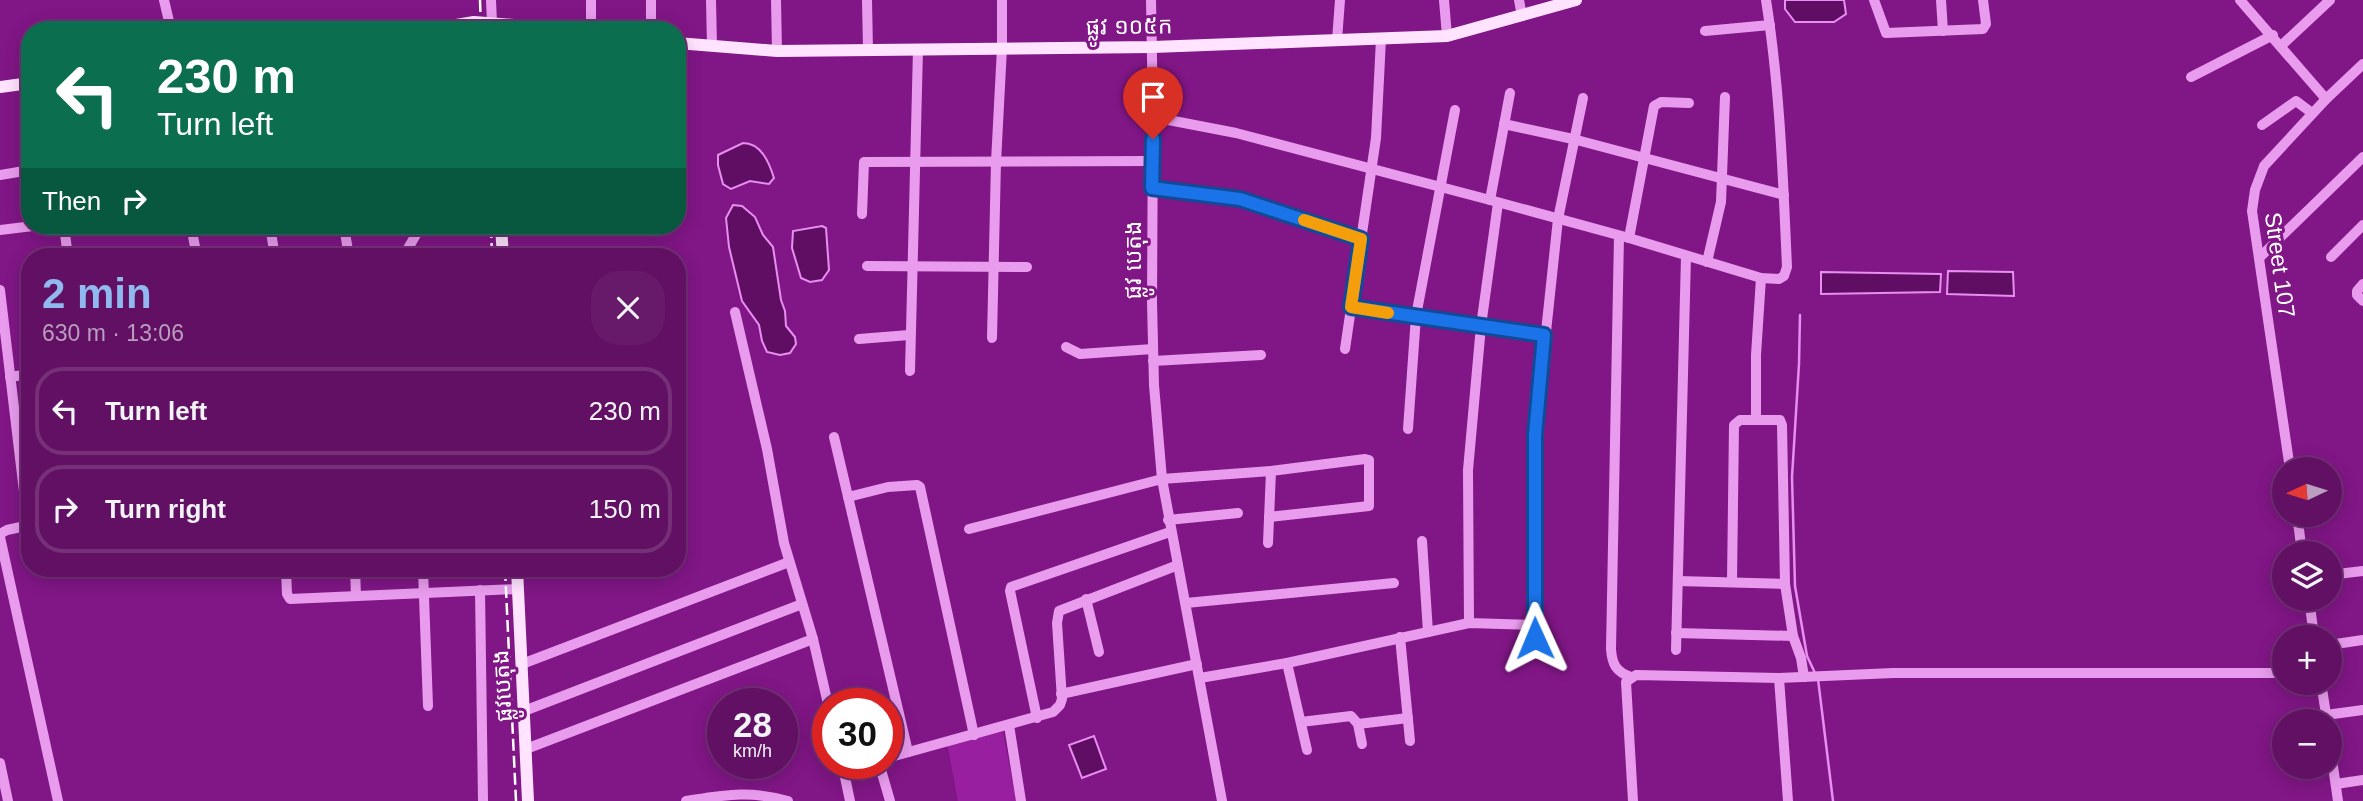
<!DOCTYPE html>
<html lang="en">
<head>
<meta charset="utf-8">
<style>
  :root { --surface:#611064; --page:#67196a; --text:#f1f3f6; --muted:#ba9dbf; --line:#753078; --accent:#90b9f0 }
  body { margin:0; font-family:Helvetica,"Noto Sans Khmer",sans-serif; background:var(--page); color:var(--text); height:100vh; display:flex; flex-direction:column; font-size:26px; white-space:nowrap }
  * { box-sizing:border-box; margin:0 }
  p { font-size:23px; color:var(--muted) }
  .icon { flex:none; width:38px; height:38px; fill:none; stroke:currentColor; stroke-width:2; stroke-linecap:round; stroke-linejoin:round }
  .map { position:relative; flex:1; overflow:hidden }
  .details { position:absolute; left:21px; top:248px; width:665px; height:329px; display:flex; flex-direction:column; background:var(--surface); border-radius:28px; box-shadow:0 4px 18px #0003,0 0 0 2px var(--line) }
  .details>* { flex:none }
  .guide { position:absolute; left:21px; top:21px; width:665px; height:214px; border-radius:28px; box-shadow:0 4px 18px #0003,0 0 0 2px var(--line); background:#0b6e4f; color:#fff; overflow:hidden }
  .needle { width:46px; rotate:266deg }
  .tools { position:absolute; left:2272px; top:457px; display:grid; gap:14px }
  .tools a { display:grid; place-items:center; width:70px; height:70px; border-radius:50%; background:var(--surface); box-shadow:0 4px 18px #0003,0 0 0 2px var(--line); font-size:35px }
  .speed { position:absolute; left:707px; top:688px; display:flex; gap:14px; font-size:35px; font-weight:700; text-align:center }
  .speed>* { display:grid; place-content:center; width:91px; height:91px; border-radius:50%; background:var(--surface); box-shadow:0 4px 18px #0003,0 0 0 2px var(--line); line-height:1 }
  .speed small { font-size:18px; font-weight:400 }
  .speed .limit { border:10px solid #d22; background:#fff; color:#111 }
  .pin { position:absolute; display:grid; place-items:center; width:60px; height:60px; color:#fff; margin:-72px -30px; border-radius:50% 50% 50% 0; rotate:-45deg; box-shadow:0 0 7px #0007 }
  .pin .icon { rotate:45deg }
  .me { position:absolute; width:77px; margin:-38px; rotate:359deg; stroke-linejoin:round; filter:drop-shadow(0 0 5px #0008) }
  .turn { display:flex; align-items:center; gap:24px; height:147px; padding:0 21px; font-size:32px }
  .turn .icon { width:91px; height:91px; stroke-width:2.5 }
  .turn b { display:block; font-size:49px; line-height:60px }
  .then { display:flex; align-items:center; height:66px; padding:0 21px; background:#0003; gap:14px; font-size:26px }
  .round { display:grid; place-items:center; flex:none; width:74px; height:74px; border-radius:28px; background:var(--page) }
  .head { display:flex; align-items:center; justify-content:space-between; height:119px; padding:0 21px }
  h1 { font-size:42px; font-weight:600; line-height:52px; color:var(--accent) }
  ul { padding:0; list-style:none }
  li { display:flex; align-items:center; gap:21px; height:88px; margin:0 14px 10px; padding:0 7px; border:4px solid var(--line); border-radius:28px }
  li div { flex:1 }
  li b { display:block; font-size:26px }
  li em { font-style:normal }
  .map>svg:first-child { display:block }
</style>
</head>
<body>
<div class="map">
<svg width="2363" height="801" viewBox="0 0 2363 801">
  <rect width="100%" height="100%" fill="#811686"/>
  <!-- green -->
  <polygon fill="#981fa0" points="1003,732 1016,801 958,801 947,743"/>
  <!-- water -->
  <g fill="#600e64" stroke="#e98ef1" stroke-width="2">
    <polygon points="1785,0 1844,0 1846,14 1834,22 1795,22 1785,9"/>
    <path d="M743 143C761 143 769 162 774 178L769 184 750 181 731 189 723 184 718 165V155Z"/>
    <polygon points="733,205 742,206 755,217 763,235 773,247 781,300 785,311 786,326 795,337 796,344 790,353 780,355 767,352 762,341 759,325 742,301 729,247 726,218"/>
    <polygon points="822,226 826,228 829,270 822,280 810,282 801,278 792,248 793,231"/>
    <polygon points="1948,271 2013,272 2014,296 1947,294"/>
    <polygon points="1821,272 1941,274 1940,292 1821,294"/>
    <polygon points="1094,736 1106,769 1082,778 1069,745"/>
  </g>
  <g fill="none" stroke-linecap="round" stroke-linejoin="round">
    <!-- stream -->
    <g stroke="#e98ef1" stroke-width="2.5">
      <polyline points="1800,315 1799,364 1792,477 1795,586 1807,656 1815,673"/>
      <polyline points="1818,679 1833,801"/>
    </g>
    <!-- minor -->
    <g stroke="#e99cee" stroke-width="10">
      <polyline points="164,0 171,30"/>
      <polyline points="491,0 492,23"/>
      <polyline points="591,0 591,30"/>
      <polyline points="711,0 712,46"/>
      <polyline points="776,0 777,51"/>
      <polyline points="867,0 868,50"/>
      <polyline points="1151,0 1153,117 1152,302 1154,385 1162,479 1222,801"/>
      <polyline points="1444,0 1447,36"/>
      <polyline points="1519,0 1522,16"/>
      <polyline points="1874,0 1886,33 1983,29 1986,24 1983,0"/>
      <polyline points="1941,0 1943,31"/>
      <polyline points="2240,0 2326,99"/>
      <polyline points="651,30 651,0"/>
      <polyline points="1705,31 1770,25"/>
      <polyline points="1337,40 1340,0"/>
      <polyline points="2282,45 2330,0"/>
      <polyline points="2191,77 2273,35"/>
      <path d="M1153 117 1236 133 1490 200 1629 238 1761 278 1779 279 1784 276 1787 267C1783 178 1780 88 1766 0"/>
      <polyline points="1504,124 1573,139 1784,195"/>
      <polyline points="2262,125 2296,101 2312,113"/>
      <polyline points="0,175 30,170"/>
      <polyline points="1152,188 1240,199 1361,239"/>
      <polyline points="1490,200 1510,93"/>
      <polyline points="862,214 864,162 1152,161"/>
      <polyline points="64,226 68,257"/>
      <polyline points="191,226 197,257"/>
      <polyline points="270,226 275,257"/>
      <polyline points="344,226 349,257"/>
      <polyline points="0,230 33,226"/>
      <path d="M1619 236 1611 649C1612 664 1616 672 1631 677"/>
      <polyline points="1629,238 1654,106 1661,102 1689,103"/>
      <polyline points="403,257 421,226"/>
      <polyline points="2331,257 2363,225"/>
      <polyline points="2259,258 2363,157"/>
      <polyline points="1707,262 1721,202 1725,97"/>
      <polyline points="867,266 1027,267"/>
      <polyline points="2363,284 2357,291 2357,295 2363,301"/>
      <polyline points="0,290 28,525"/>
      <polyline points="1351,307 1544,335"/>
      <polyline points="735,312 767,449 784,543 813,639 828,704"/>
      <polyline points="992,338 996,162 1002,48 1002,0"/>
      <polyline points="859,339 909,335"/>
      <polyline points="1066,347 1080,354 1153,349"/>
      <polyline points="1345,349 1376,138 1381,39"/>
      <polyline points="1153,361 1261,355"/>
      <polyline points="910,371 918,49"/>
      <polyline points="10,377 30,374"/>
      <polyline points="1756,419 1756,355 1761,278"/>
      <polyline points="1408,429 1416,316 1455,110"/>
      <polyline points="834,437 908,752"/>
      <polyline points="2290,469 2252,211 2255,190 2264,166 2326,99 2363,64"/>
      <polyline points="848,497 888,487 917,485 920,487 974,735"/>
      <polyline points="2297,514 2302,553"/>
      <polyline points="1168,520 1238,513"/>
      <polyline points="969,529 1162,479 1271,471 1365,459 1369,460 1369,506 1269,517"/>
      <polyline points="0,534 7,530 30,525"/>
      <polyline points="0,537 58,801"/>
      <polyline points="1422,541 1428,632"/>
      <polyline points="1268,543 1271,471"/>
      <polyline points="286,569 287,594 290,599 518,589"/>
      <polyline points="355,569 356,596"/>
      <polyline points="423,569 428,706"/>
      <polyline points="2329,575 2363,571"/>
      <polyline points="1678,581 1785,584"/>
      <polyline points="1732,582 1734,425 1740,420 1780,420 1782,425 1785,584 1793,636 1801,658 1804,677"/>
      <polyline points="480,590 483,801"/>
      <polyline points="2309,598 2314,637"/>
      <polyline points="1086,599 1099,652"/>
      <polyline points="1186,603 1394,583"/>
      <polyline points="1469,623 1468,470 1481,326 1498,203"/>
      <polyline points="1676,633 1793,636"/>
      <polyline points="1400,637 1410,741"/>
      <polyline points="2329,645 2363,640"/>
      <polyline points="1676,650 1686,256"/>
      <polyline points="1537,654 1535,435 1558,219 1583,98"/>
      <polyline points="1287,663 1307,750"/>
      <polyline points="522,664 789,562"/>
      <polyline points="1200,678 1287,663 1469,623 1535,625"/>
      <polyline points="1779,678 1788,801"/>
      <polyline points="2321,682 2327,721"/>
      <polyline points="1061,694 1197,664"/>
      <polyline points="524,711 802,604"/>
      <polyline points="2326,715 2363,710"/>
      <polyline points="1037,718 1010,591 1011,587 1170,532"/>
      <polyline points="1301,722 1351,716 1358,724 1362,744"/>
      <polyline points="1358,724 1408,718"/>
      <polyline points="1009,725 1021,801"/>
      <polyline points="2329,739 2338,801"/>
      <polyline points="526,749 813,639"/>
      <polyline points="887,758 1053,712 1060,705 1062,699 1057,623 1059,611 1178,565"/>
      <polyline points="0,763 8,801"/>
      <polyline points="842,763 850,801"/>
      <polyline points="879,763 890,801"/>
      <polyline points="843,769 867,763"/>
      <polyline points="2336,784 2363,780"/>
      <path d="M686 801C725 795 749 790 788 801"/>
      <polyline points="1633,801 1626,682 1636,675 1779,678 1893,673 2284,673"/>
    </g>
    <!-- major -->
    <g stroke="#ffe3ff" stroke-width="12">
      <polyline points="427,30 474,22 577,30"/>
      <polyline points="677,43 777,51 1153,47 1447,36 1576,0"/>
      <polyline points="0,87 30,83"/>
      <polyline points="501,226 503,257"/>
      <polyline points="517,569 528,801"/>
    </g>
    <!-- rail -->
    <g stroke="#fff" stroke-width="2.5" stroke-dasharray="12 5" stroke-linecap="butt">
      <polyline points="480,0 481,30"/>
      <polyline points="491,226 492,257"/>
      <polyline points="505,569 516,801"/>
    </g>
  </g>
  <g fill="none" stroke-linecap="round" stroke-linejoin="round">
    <!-- route casing -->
    <g stroke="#114b97" stroke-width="18">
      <polyline id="route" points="1153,139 1152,188 1240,199 1361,239 1351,307 1544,335 1535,435 1535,638"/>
    </g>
    <!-- route -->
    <use href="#route" stroke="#1a73e8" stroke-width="12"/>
    <!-- slow -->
    <polyline stroke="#f59e0b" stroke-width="12" points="1304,220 1361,239 1351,307 1388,313"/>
  </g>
  <g text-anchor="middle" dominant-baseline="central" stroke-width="6" stroke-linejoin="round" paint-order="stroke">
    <!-- street labels -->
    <g font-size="23" fill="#fff" stroke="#811686">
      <text transform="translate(1129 26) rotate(-1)">ផ្លូវ ១០៥ក</text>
      <text transform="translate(1133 260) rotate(-90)">ផ្លូវ បេតុង</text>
      <text transform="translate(2280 265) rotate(82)">Street 107</text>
      <text transform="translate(502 686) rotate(-93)">ផ្លូវបេតុង</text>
    </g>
  </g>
</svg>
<div class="tools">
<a><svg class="needle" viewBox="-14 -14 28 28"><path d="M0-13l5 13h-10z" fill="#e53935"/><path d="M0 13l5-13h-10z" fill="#ba9dbf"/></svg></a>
<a><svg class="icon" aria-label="layers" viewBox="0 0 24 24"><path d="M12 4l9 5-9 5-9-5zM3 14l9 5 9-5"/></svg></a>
<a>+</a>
<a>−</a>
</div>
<div class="speed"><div>28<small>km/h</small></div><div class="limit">30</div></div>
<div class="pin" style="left:1153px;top:139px;background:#d93025"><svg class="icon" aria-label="arrive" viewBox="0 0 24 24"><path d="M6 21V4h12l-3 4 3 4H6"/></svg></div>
<svg class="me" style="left:1535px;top:638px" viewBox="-20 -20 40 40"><path d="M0-17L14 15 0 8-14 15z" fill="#1a73e8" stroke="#fff" stroke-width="4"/></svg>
<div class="guide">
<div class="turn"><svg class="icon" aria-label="left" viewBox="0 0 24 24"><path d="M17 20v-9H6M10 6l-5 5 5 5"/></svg><div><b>230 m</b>Turn left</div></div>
<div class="then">Then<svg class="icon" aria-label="right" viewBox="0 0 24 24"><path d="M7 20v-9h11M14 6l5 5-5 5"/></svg></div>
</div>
<section class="details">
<div class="head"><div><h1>2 min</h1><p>630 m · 13:06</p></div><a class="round"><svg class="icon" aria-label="close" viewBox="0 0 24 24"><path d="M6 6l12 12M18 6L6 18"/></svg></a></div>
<ul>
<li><svg class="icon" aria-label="left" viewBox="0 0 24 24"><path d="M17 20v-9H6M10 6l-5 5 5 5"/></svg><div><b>Turn left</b></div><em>230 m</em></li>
<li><svg class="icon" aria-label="right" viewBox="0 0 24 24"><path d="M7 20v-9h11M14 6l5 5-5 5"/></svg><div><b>Turn right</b></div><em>150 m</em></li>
</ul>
</section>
</div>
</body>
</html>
